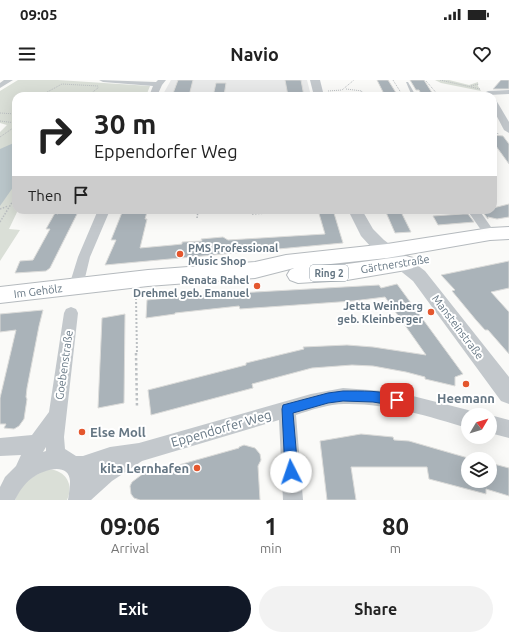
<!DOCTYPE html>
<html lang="en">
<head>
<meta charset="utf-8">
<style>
  :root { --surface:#fff; --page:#f2f2f2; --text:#222; --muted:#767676; --accent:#111827 }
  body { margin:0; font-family:Ubuntu,sans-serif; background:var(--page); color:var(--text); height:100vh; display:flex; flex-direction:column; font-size:15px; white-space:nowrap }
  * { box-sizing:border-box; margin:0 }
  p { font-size:13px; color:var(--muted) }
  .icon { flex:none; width:22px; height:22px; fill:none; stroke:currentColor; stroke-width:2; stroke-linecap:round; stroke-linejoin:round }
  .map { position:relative; height:420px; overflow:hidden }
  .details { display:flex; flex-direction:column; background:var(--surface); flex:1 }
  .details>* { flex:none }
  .guide { position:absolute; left:12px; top:12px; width:485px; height:122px; border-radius:12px; box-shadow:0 4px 16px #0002; background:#fff; color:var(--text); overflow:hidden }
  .needle { width:26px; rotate:52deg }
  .buttons { position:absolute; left:461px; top:328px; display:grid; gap:8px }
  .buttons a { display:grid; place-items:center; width:36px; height:36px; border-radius:50%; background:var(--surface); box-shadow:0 4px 16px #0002; font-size:20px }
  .pin { position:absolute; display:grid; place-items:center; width:34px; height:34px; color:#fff; margin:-17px; border-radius:8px; box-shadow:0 2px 6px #0006 }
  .me { position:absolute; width:44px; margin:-22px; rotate:356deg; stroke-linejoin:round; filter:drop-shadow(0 0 3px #0008) }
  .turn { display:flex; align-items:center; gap:14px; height:84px; padding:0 16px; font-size:18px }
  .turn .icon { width:52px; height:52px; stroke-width:2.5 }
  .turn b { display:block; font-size:28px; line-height:34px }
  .then { display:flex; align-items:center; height:38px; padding:0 16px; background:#0003; gap:8px; font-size:15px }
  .eta { display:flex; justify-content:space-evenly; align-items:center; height:68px; text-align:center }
  .eta b { font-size:24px; font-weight:700; line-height:28px }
  .button { display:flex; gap:8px; margin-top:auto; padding:8px 16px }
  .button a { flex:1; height:46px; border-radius:24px; background:var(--accent); color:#fff; font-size:16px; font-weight:700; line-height:46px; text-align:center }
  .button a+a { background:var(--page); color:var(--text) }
  .status { display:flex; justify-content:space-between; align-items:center; height:28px; padding:0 20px; background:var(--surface); direction:ltr }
  .status svg { height:11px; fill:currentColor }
  header { display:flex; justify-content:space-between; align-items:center; height:52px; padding:0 16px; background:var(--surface); font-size:18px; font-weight:700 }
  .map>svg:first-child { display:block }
</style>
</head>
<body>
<div class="status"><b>09:05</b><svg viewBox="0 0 49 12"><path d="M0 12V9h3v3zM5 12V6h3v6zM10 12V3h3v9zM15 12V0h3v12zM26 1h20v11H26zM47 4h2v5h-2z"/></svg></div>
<header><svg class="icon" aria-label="menu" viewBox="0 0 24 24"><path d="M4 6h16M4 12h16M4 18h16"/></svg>Navio<svg class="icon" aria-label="heart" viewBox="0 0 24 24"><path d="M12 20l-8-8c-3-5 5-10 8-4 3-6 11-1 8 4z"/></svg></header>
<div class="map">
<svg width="509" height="420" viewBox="0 0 509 420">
  <rect width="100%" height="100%" fill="#fafaf8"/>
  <!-- built -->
  <polygon fill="#e8e9e9" points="171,0 307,0 311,16 162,16"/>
  <!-- green -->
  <g fill="#dadfd7">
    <polygon points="18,0 58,0 150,6 146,16 16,16 16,130 18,130 9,149 20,150 0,181 0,52 7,45 0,43 0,11"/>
    <polygon points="435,0 449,0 469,5 478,2 478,6 481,11 441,3"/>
    <path d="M49 389C66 391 74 404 67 420H15C22 402 31 396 49 389Z"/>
  </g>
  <!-- water -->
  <polygon fill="#bbc7cb" points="16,62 16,103 0,126 0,69"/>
  <!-- building -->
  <g fill="#aab3b9" stroke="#dcdcda">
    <polygon points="178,0 193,0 189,16 172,16"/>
    <polygon points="285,0 301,0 304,16 288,16"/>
    <polygon points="377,0 388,0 398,16 385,16"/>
    <polygon points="410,0 424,0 434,16 422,16 419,10 416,10"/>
    <polygon points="501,0 509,0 509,9 493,9"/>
    <polygon points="216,3 226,3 224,16 213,16"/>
    <polygon points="493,55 503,56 509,64 509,84 493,62"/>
    <polygon points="509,124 509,137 497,139 488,137 488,139 482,131 493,130 493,128"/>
    <polygon points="60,130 79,130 50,188 46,191 15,193 20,181 33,180 50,149 46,149 55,133 58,134"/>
    <polygon points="123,130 142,130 141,132 147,132 145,139 147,139 140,168 173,165 182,164 182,162 202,161 201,159 223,157 228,160 325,154 318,130 333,130 343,163 105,185 116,160 111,160"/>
    <polygon points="385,130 400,130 411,152 395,153"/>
    <polygon points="463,134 468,134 474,142 438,145 433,136"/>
    <polygon points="509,181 509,208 491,212 509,232 509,274 488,250 485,250 476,240 452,211 455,210 441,195"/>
    <polygon points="397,204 463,294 455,297 455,306 425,299 425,297 406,292 373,286 352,285 312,288 252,304 253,308 151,335 148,310 246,285 246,283 304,269 303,267 347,265 373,267 426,275 385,217 353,221 240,229 239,226 175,233 175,234 146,238 147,220 238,211 238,213 379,205 381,208"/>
    <polygon points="43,230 39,246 27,308 26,317 27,319 24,339 19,346 14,349 4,348 6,344 0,344 0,318 16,250 0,252 0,234"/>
    <polygon points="125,234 124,323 98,328 102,238"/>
    <polygon points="361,354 393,357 394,360 409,361 468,378 468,401 490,401 490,383 509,388 509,416 486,409 486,414 429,399 427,387 351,387 356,420 327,420 320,361"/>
    <polygon points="244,365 255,368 260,374 261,380 258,386 260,420 140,420 134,418 131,414 130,406 132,402 144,393 150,391 150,393 239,368 239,367"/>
  </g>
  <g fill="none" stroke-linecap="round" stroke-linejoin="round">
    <!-- primary casing -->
    <g stroke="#b5babe" stroke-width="2">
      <polygon id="primary" points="509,147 509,159 490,160 387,178 312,186 347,184 406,176 413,178 416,183 413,188 406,190 347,200 298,203 290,200 287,195 290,190 294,188 255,198 148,206 0,223 0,207 148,190 255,182 286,175 387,164 490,148"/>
    </g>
    <!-- path-far3 -->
    <g stroke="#bbbfc2" stroke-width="1" stroke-dasharray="1 1" stroke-linecap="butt">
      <polyline points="393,0 403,16"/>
      <polyline points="440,0 480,9"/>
      <polyline points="426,1 439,16"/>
      <polyline points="471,6 479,4"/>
      <polyline points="346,9 362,11 359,16"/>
      <polyline points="328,11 342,10 354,0"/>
      <polyline points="40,16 62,4 98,6"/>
      <polyline points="88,16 99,7"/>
      <polyline points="0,33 16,34"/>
      <polyline points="0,41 16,43"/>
      <polyline points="493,52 499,54"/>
      <polyline points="0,57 16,46"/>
    </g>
    <!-- path-far2 -->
    <g stroke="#bbbfc2" stroke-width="1.5" stroke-dasharray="1.5 1.5" stroke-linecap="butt">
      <polyline points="0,129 8,126"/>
      <polyline points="252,134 268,133 272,130"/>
      <polyline points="197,138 198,131 200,130"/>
      <polyline points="0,142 16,116"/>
    </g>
    <!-- path-far1 -->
    <polyline stroke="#bbbfc2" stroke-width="2" stroke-dasharray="2 2" stroke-linecap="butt" points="136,218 137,274"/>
    <!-- path -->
    <polyline stroke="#bbbfc2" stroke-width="2.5" stroke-dasharray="2.5 2.5" stroke-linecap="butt" points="136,273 137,328"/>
    <!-- service -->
    <polygon fill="#c3c8cc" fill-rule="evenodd" points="406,2 408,2 416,16 412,16"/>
    <!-- minor -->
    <g fill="#c3c8cc" fill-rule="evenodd">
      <polygon points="4,0 13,0 0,8 0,3"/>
      <polygon points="99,0 156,2 158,0 166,0 162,5 157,16 149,16 153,6 103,2"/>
      <polygon points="509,10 509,14 488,15 484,13 488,11"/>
      <polygon points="493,20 496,20 509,42 509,53 504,50 493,29"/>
      <polygon points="98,130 110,130 90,177 83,206 81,210 76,211 71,210 69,206 78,177"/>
      <polygon points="467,130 479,130 496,154 494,157 486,157"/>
      <path d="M71 227 76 229 78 233 64 357 65 369 76 376H83L110 367 139 363 311 314 343 308 397 312 468 330 474 333 475 335H468V348C427 336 387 323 344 324 329 324 311 330 296 335L303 420H283L279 340 142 381 112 401 91 420H68C69 414 70 407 70 401 69 381 42 390 32 398 24 404 19 412 15 420H0V407L5 397 16 386 21 375 0 376V358L32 355 49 332 64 233 66 229ZM46 367V371L43 372Z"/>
      <polygon points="490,335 509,340 509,358 490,353"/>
    </g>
    <!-- tertiary -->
    <g fill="#c3c8cc" fill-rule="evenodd">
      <polygon points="310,0 320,0 324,16 314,16"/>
      <polygon points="348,130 362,130 373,149 384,160 425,191 509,297 509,324 501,321 413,201 372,168 361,156"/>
    </g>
    <!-- primary -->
    <use href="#primary" fill="#fff" fill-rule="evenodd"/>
  </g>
  <!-- route -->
  <path fill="#1a73e8" stroke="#114b97" d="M343 311C361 311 383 310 401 317L403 320 401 324 397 326 373 322 343 321 328 323 293 333 298 392 296 396 291 398 287 396 285 392 282 329 283 325 328 313Z"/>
  <!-- markers -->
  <g fill="#e4572e" stroke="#fff" stroke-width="1.5">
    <circle cx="180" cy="174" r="4"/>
    <circle cx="257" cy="206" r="4"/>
    <circle cx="431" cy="232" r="4"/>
    <circle cx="466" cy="304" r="4"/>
    <circle cx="82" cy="352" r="4"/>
    <circle cx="197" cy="388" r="4"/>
  </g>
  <g text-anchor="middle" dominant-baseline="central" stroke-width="4" stroke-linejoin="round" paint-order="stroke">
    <!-- shield labels -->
    <rect fill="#fff" stroke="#939fa8" stroke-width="1" x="310" y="185" width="38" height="16" rx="3"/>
    <g font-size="10" font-weight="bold" fill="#657683">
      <text x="329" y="193">Ring 2</text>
    </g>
    <!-- poi labels -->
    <g font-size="11" font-weight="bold" fill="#657683" stroke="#fff" text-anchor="end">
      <text x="188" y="168" text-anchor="start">PMS Professional<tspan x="188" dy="13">Music Shop</tspan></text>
      <text x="249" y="200">Renata Rahel<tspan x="249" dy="13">Drehmel geb. Emanuel</tspan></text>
      <text x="423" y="226">Jetta Weinberg<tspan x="423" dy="13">geb. Kleinberger</tspan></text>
    </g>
    <!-- street labels -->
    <g font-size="11" fill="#657683" stroke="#fff">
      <text transform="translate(395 184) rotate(-9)">Gärtnerstraße</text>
      <text transform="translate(38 211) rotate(-7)">Im Gehölz</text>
      <text transform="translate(458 247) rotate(53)">Mansteinstraße</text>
      <text transform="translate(64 285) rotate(-82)">Goebenstraße</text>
    </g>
    <!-- near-poi labels -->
    <g font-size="13" font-weight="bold" fill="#657683" stroke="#fff">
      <text x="466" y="318">Heemann</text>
      <text x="90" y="352" text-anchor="start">Else Moll</text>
      <text x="189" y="388" text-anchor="end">kita Lernhafen</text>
    </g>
    <!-- near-street labels -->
    <g font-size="13" fill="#657683" stroke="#fff">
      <text transform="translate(221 348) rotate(-16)">Eppendorfer Weg</text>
    </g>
  </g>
</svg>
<div class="buttons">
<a><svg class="needle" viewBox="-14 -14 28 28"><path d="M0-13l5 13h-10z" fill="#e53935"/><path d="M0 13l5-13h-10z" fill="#767676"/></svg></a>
<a><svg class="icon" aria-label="layers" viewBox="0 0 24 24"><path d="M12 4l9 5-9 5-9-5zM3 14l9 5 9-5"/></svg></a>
</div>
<div class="pin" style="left:397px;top:320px;background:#d93025"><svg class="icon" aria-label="arrive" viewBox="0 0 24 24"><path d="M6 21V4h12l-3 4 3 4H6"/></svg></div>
<svg class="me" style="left:291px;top:392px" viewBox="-20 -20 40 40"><circle r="19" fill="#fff"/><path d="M0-13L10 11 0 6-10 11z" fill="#1a73e8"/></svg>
<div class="guide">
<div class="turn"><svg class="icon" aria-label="right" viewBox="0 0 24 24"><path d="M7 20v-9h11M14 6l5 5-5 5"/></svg><div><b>30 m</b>Eppendorfer Weg</div></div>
<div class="then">Then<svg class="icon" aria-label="arrive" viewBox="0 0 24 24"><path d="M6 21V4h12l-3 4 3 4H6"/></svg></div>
</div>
</div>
<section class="details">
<div class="eta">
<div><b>09:06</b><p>Arrival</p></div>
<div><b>1</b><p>min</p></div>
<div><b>80</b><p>m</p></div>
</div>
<div class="button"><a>Exit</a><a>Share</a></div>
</section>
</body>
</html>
